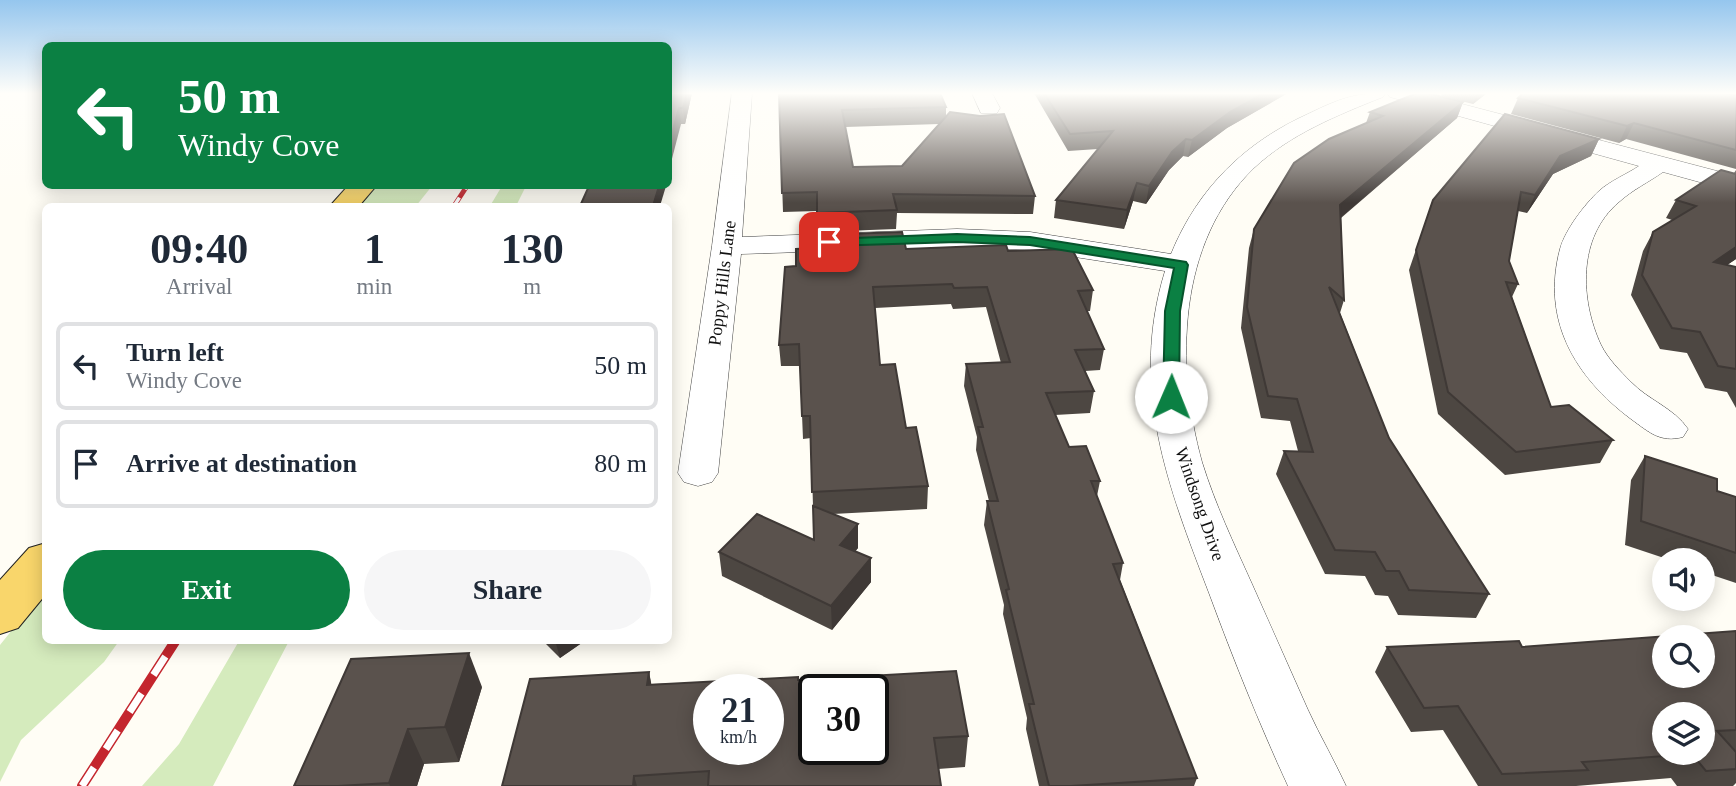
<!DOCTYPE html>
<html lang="en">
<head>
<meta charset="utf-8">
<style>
  :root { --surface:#fff; --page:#f6f6f7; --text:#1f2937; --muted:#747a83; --line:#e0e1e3; --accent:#0b8043 }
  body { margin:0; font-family:Georgia,serif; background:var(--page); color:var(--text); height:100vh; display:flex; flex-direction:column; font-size:26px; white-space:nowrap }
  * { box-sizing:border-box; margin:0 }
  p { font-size:23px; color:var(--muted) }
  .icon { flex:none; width:38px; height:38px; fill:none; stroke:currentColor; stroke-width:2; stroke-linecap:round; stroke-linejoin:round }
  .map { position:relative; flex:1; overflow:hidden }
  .panel { position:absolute; left:42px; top:203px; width:630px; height:441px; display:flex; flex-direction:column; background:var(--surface); border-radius:10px; box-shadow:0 4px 18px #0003 }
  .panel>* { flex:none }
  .hud { position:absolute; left:42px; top:42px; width:630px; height:147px; border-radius:10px; box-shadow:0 4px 18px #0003; background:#0b8043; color:#fff; overflow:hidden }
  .controls { position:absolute; left:1652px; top:548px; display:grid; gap:14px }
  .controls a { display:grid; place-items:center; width:63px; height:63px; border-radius:50%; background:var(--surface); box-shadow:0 4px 18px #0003; font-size:35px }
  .speed { position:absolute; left:693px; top:674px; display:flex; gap:14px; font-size:35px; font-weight:700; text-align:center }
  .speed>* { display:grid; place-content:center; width:91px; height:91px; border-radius:50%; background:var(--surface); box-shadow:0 4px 18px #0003; line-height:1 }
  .speed small { font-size:18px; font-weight:400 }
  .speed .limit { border:4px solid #111; border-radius:10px; background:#fff; color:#111 }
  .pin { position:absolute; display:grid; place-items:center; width:60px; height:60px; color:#fff; margin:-30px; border-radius:14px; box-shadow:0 4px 10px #0006 }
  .me { position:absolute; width:77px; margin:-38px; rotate:1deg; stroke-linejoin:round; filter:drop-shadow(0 0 5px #0008) }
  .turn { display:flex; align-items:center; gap:24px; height:147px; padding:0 21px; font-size:32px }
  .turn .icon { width:91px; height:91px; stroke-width:2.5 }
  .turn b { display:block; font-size:49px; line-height:60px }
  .eta { display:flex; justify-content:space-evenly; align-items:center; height:119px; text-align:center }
  .eta b { font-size:42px; font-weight:600; line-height:49px }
  .cta { display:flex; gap:14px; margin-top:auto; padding:14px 21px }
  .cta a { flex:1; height:80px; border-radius:42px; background:var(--accent); color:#fff; font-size:28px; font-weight:600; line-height:80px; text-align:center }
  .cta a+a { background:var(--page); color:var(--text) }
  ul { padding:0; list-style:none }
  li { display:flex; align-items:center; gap:21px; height:88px; margin:0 14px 10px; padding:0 7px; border:4px solid var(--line); border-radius:10px }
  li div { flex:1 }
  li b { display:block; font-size:26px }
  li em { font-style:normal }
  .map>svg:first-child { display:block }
</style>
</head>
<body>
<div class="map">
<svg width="1736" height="786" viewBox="0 0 1736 786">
  <rect width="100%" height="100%" fill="#fffdf5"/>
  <!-- green -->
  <g fill="#d5ebbd">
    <polygon points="375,186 432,186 416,206 358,206"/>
    <polygon points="502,186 526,186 516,206 490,206"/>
    <polygon points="45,589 46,640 119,641 104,662 21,740 0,782 0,645"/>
    <polygon points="239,641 289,641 213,786 142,786 179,744"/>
  </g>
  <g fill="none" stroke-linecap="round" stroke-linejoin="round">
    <!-- street casing -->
    <g stroke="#444" stroke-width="1">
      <g id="street">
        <path d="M732 93H752L742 237 957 229 1030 232 1171 254C1198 188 1245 142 1310 113 1339 99 1354 93 1386 93L1383 97C1338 115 1290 134 1254 168 1177 242 1175 365 1202 462 1215 504 1234 544 1252 584 1271 626 1289 668 1308 710 1320 736 1334 760 1346 786H1288C1259 723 1233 658 1209 593 1168 486 1129 388 1165 271L1030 250 957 247 741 254 718 473 712 482 698 486 684 482 678 473 712 246Z"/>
        <polygon points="972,93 992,93 1000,108 997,113 981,113"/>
        <path d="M1387 93H1420L1736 176V192L1663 172C1649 182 1632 190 1619 202 1577 237 1580 300 1601 345 1608 359 1620 371 1631 382 1648 400 1674 408 1688 429L1683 437C1660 443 1649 432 1631 419 1575 377 1541 320 1560 249 1565 230 1585 204 1599 191 1610 181 1627 174 1639 166L1390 97Z"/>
      </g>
    </g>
    <!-- primary casing -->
    <g stroke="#222" stroke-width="2">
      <g id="primary">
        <polygon points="348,186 376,186 359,206 330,206"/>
        <polygon points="46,543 46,594 18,628 0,634 0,580 29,548"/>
      </g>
    </g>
    <!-- street -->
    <use href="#street" fill="#fff" fill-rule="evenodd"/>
    <!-- primary -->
    <use href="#primary" fill="#f9d66b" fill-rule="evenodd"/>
    <!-- rail-far1 casing -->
    <g stroke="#c4262e" stroke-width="5">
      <polyline id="rail-far1" points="454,206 467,186"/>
    </g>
    <!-- rail casing -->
    <g stroke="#c4262e" stroke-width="10">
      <polyline id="rail" points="82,786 176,640"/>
    </g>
    <!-- rail-far1 -->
    <use href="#rail-far1" stroke="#fff" stroke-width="3.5" stroke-dasharray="10" stroke-linecap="butt"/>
    <!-- rail -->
    <use href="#rail" stroke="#fff" stroke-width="7" stroke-dasharray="22" stroke-linecap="butt"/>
  </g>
  <!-- wall -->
  <g fill="#4d4742" fill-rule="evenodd">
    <polygon points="668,93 692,93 685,124 681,124"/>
    <path d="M779 93 946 107V116L1035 196 1033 214 897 213 896 229 818 232 817 211 783 212ZM939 124 902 166 853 167 845 127Z"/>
    <polygon points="1034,93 1288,93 1227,128 1188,157 1183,156 1169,170 1146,204 1133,201 1124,229 1054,218 1056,200 1098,149 1068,151"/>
    <polygon points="1442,93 1487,93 1473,104 1441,96"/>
    <polygon points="1736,95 1736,169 1626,139 1619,143 1511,114 1518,98"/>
    <polygon points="1463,102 1457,118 1341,218 1344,300 1340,313 1389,438 1489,594 1476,618 1398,615 1388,596 1375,595 1365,576 1325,574 1276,474 1284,451 1298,451 1290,421 1261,418 1241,328 1249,248 1254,229 1366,123 1370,112"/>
    <polygon points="1599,139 1591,156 1553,174 1527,213 1518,211 1509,261 1518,284 1512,297 1551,407 1613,440 1600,463 1505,475 1438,414 1409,270 1433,200"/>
    <polygon points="1736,170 1736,259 1727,265 1736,267 1736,408 1727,392 1705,388 1687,353 1660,349 1631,295 1643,251 1653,232 1672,220 1666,218 1676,200 1734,173"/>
    <polygon points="906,249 1008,251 1093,290 1090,311 1087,311 1104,349 1100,370 1085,371 1094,391 1090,413 1055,415 1069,447 1100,481 1097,496 1123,563 1120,580 1197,778 1194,786 1039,786 1026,729 1027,718 1003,614 1004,605 984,525 987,501 989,501 976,450 977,437 964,386 966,364 1001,363 986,307 953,309 951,304 875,308 880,365 906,428 928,486 927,509 833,514 858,524 858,548 855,551 871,558 871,582 832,630 722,576 719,552 814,540 811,438 803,439 800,366 781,366 779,345 796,266"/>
    <polygon points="1645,456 1717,491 1736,497 1736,583 1703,572 1703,560 1670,560 1625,545 1631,480"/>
    <polygon points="1736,631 1736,783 1733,786 1677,786 1671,778 1576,786 1478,786 1443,730 1411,732 1375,672 1387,647 1522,647"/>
    <polygon points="542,640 586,640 560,658"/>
    <polygon points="649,672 651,684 798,680 968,736 965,767 938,769 941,786 502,786"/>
    <polygon points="482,687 459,762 424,764 417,786 294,786"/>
  </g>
  <!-- shaded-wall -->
  <g fill="#3f3936">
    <polygon points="687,93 692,93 685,124 683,108"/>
    <polygon points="1264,93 1288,93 1227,128 1188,157 1192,140 1230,112"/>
    <polygon points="1477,93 1487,93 1473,104"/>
    <polygon points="1463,102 1457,118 1334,223 1340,205"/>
    <polygon points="679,108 681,124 668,174 668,148"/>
    <polygon points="1634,123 1626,139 1619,143 1627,126"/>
    <polygon points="1186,139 1183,156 1169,170 1146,204 1149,186 1172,152"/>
    <polygon points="1599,139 1591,156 1553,174 1527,213 1535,195 1560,156"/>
    <polygon points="1137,183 1133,201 1124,229 1127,210"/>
    <polygon points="659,186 666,186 660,206 653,206"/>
    <polygon points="1736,247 1736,259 1702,282 1714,262"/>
    <polygon points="858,524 858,548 841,569 840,545"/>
    <polygon points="871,558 871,582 832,630 831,606"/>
    <polygon points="555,640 586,640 560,658"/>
    <polygon points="469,653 482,687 459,762 445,727"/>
    <polygon points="649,672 655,703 647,685"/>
    <polygon points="408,729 424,764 417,786 390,786 389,783"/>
    <polygon points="634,776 637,786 633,786"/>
  </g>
  <!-- building -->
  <g fill="#5a524d" stroke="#3f3936" stroke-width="2" fill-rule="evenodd">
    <polygon points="668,93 687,93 683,108 679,108 668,148"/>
    <polygon points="779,93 940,93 946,107 842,110 853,167 902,166 950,112 980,116 1004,114 1035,196 893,194 897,210 817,213 817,192 782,193"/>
    <polygon points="1044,93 1264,93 1230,112 1192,140 1186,139 1172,152 1149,186 1137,183 1127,210 1056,200 1113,131 1070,134"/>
    <polygon points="1417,93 1427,93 1463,102 1340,205 1344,300 1329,287 1389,438 1489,594 1409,590 1399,571 1386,571 1375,552 1335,550 1284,451 1313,452 1297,399 1268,396 1247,307 1254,229 1294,163 1329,139 1383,116 1370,112"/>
    <polygon points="1523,93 1725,93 1736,95 1736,150 1634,123 1627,126 1518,98"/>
    <polygon points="1505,114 1599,139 1560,156 1535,195 1521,192 1509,261 1518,284 1506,282 1551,407 1569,405 1613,440 1516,452 1448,392 1416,250 1433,200"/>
    <polygon points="1721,170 1736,174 1736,247 1714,262 1736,267 1736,369 1718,366 1700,332 1672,328 1642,275 1653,232 1696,206 1676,200"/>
    <polygon points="589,186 659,186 653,206 580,206"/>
    <polygon points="902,232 906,249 1006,245 1008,251 1072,249 1093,290 1078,291 1104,349 1075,350 1094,391 1046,393 1069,447 1086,446 1100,481 1091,481 1123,563 1113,564 1197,778 1071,786 1049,786 1029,704 1034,704 1006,590 1009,589 987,501 998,501 978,427 983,427 966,364 1010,362 987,287 954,288 952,284 873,287 880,365 895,364 906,428 916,427 928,486 812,492 810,416 802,416 799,344 779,345 785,267 796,266 796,249 817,248 817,235"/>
    <polygon points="1645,456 1717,479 1717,491 1736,497 1736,553 1641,521"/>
    <polygon points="813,506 858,524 840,545 871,558 831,606 719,552 757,514 814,540"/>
    <path d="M1736 631V730L1717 731 1736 752V769L1706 771 1692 754 1582 762 1588 770 1502 774 1458 706 1424 708 1387 647 1519 641 1522 647ZM1664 637H1703V676H1664ZM1664 714H1703V752H1664Z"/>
    <polygon points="469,653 445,727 408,729 389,783 338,786 294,786 351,659"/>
    <path d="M956 671 968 736 934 738 941 786H708L709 771 634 776 633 786H502L530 679 649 672 647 685 798 677V680ZM709 690H768V749H709ZM814 690H873V749H814Z"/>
  </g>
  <!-- sky -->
  <linearGradient id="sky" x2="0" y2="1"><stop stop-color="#95c6ee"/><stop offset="0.46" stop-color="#fffefa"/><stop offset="1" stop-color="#fffefa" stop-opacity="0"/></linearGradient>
  <rect width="1736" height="203" fill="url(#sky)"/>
  <!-- route -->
  <polygon fill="#0b8043" stroke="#07532c" stroke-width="2" points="957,234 1030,237 1186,262 1188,265 1180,311 1179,397 1176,400 1165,400 1163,397 1165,311 1174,268 1030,245 957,242 829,246 823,242 829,239"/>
  <g text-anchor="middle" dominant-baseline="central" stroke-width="7" stroke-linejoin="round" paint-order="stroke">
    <!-- street labels -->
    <g font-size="18" fill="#111" stroke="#fff">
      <text transform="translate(722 283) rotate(-83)">Poppy Hills Lane</text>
      <text transform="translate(1200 504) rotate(71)">Windsong Drive</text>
    </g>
  </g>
</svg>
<div class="controls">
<a><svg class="icon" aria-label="sound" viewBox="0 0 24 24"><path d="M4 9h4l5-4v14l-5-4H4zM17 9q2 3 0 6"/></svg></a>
<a><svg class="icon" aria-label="search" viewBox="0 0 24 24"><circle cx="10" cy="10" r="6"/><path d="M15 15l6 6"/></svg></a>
<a><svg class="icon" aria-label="layers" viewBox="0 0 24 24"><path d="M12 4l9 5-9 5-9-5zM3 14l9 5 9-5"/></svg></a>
</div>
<div class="speed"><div>21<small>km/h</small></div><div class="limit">30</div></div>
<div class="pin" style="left:829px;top:242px;background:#d93025"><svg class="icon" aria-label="arrive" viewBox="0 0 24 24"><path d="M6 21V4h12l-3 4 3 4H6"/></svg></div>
<svg class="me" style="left:1171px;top:397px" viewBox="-20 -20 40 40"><circle r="19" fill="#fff"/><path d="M0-13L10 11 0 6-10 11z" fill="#0b8043"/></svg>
<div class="hud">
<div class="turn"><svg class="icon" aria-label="left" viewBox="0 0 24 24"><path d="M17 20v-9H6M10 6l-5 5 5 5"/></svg><div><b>50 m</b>Windy Cove</div></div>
</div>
<section class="panel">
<div class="eta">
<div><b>09:40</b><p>Arrival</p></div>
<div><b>1</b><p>min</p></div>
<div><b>130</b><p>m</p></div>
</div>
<ul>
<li><svg class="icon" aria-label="left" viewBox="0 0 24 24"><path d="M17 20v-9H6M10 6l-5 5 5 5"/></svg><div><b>Turn left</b><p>Windy Cove</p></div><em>50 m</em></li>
<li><svg class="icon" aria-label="arrive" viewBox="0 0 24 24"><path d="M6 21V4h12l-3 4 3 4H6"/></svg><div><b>Arrive at destination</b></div><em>80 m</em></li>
</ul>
<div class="cta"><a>Exit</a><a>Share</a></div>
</section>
</div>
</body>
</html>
